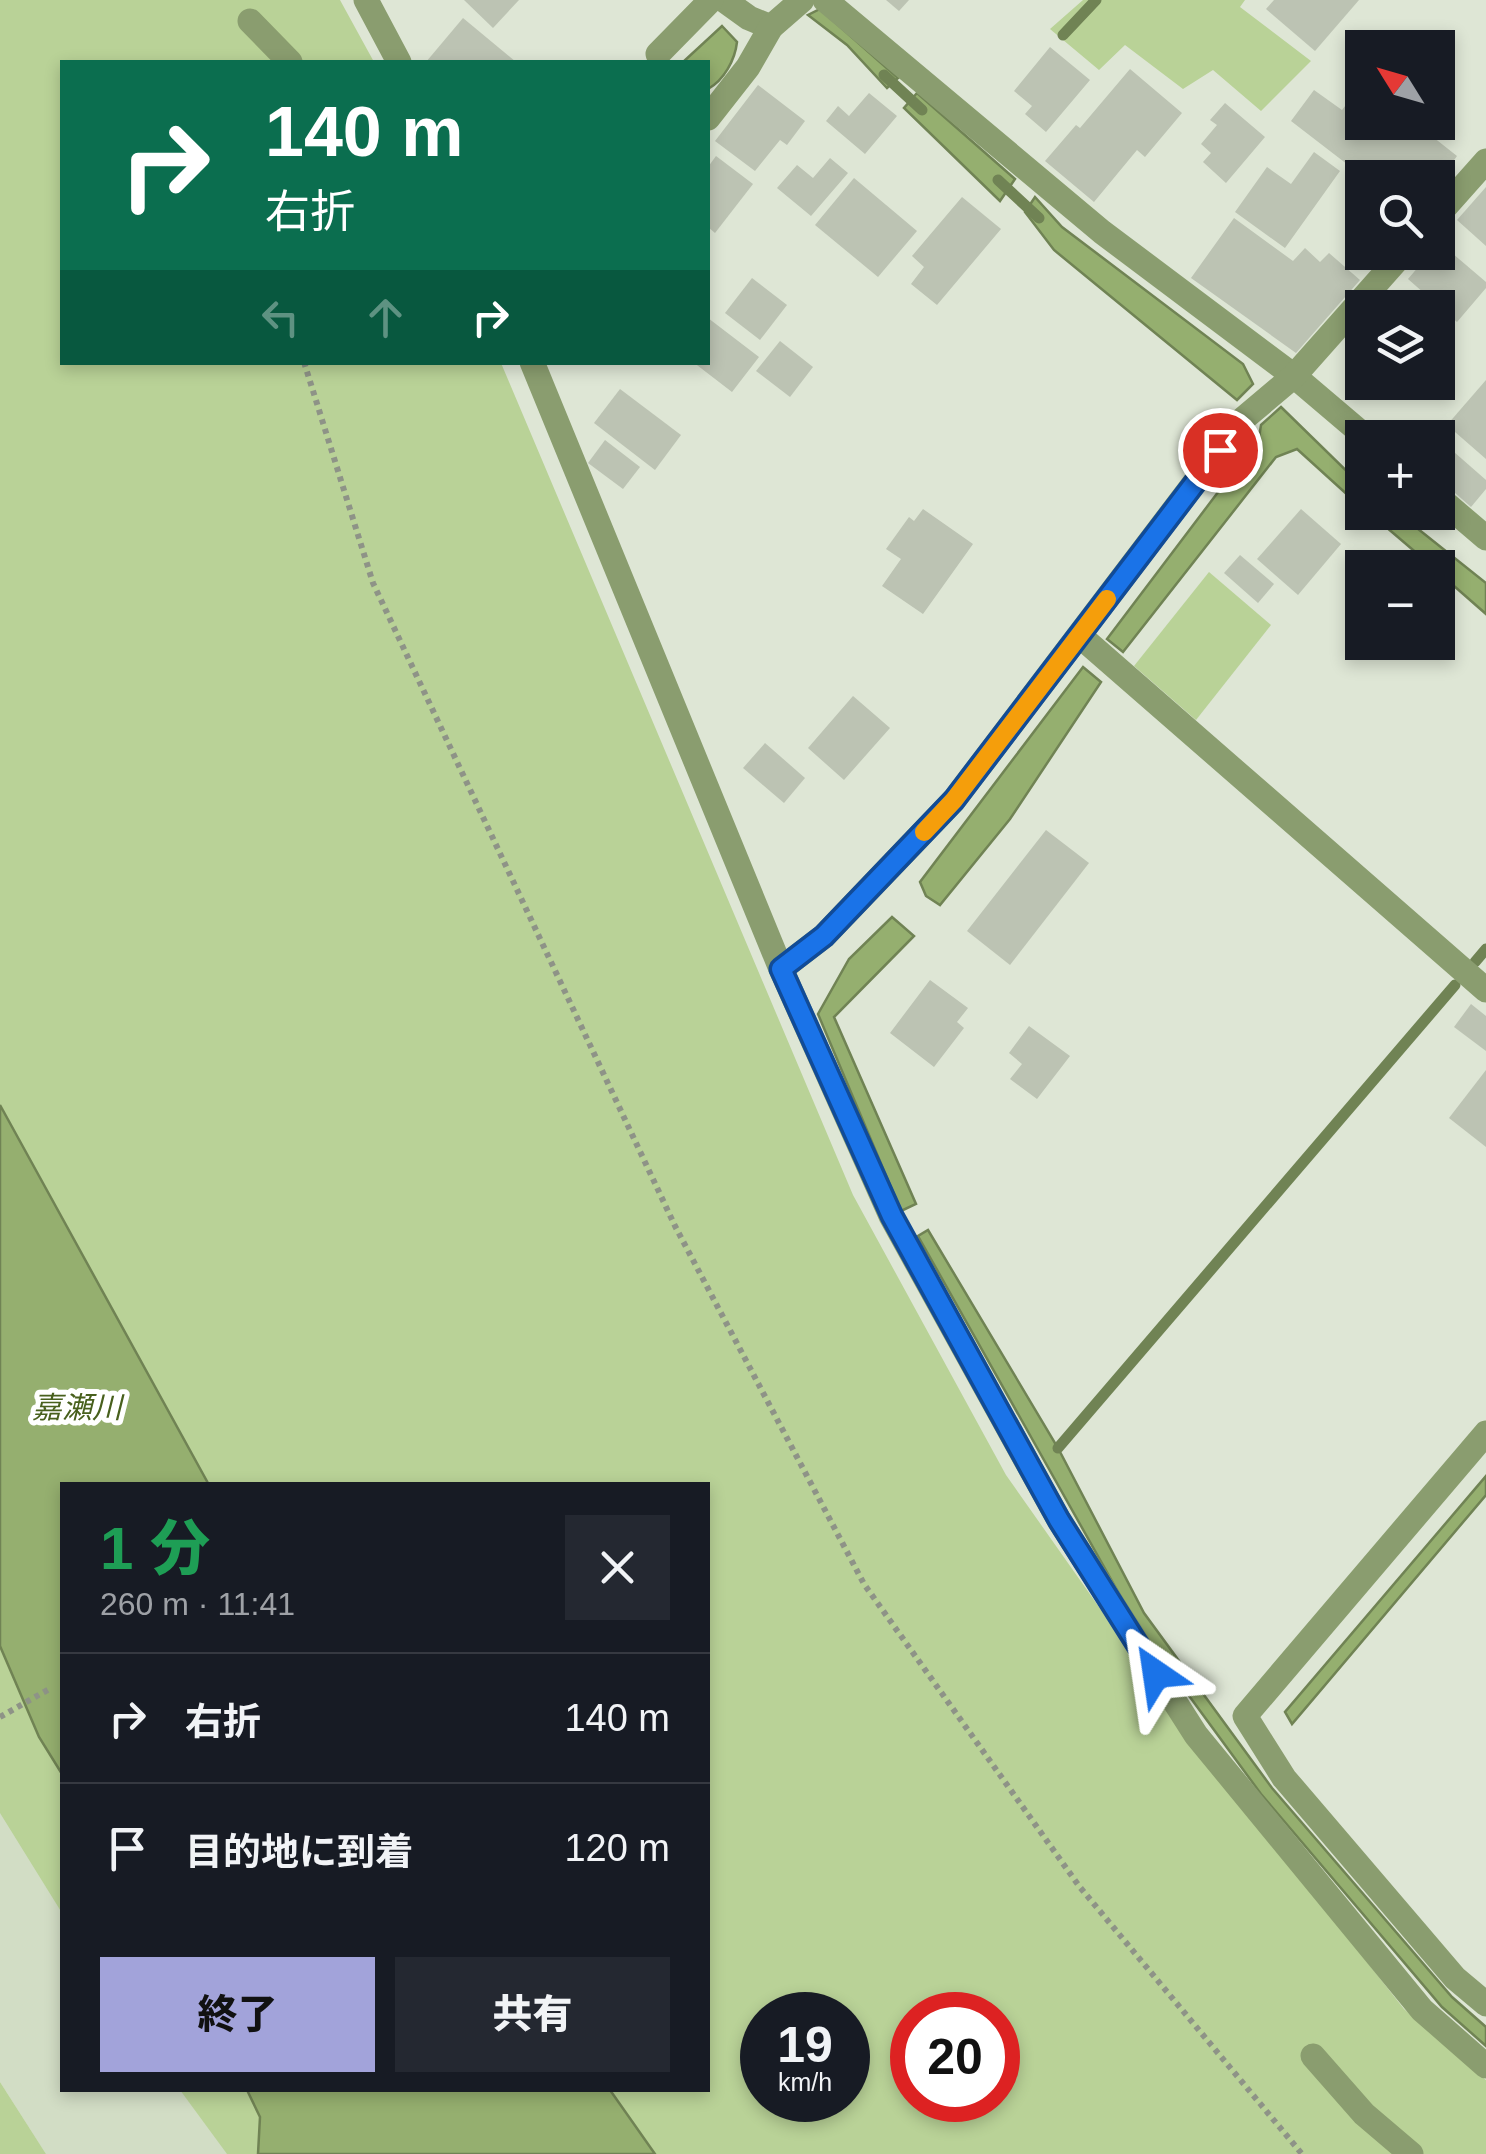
<!DOCTYPE html>
<html lang="ja">
<head>
<meta charset="utf-8">
<style>
  :root { --surface:#171b24; --page:#242831; --text:#f1f3f6; --muted:#9ea1a6; --line:#363941; --accent:#a2a3da }
  body { margin:0; font-family:Helvetica,"Noto Sans JP",sans-serif; background:var(--page); color:var(--text); height:100vh; display:flex; flex-direction:column; font-size:38px; white-space:nowrap }
  * { box-sizing:border-box; margin:0 }
  p { font-size:32px; color:var(--muted) }
  .icon { flex:none; width:55px; height:55px; fill:none; stroke:currentColor; stroke-width:2; stroke-linecap:round; stroke-linejoin:round }
  .map { position:relative; flex:1; overflow:hidden }
  .side { position:absolute; left:60px; top:1482px; width:650px; height:610px; display:flex; flex-direction:column; background:var(--surface); border-radius:0px; box-shadow:0 5px 15px #0003 }
  .side>* { flex:none }
  .guide { position:absolute; left:60px; top:60px; width:650px; height:305px; border-radius:0px; box-shadow:0 5px 15px #0003; background:#0b6e4f; color:#fff; overflow:hidden }
  .needle { width:65px; rotate:307deg }
  .buttons { position:absolute; left:1345px; top:30px; display:grid; gap:20px }
  .buttons a { display:grid; place-items:center; width:110px; height:110px; border-radius:0px; background:var(--surface); box-shadow:0 5px 15px #0003; font-size:50px }
  .speed { position:absolute; left:740px; top:1992px; display:flex; gap:20px; font-size:50px; font-weight:700; text-align:center }
  .speed>* { display:grid; place-content:center; width:130px; height:130px; border-radius:50%; background:var(--surface); box-shadow:0 5px 15px #0003; line-height:1 }
  .speed small { font-size:25px; font-weight:400 }
  .speed .limit { border:15px solid #d22; background:#fff; color:#111 }
  .pin { position:absolute; display:grid; place-items:center; width:85px; height:85px; color:#fff; margin:-42px; border:5px solid #fff; border-radius:50%; box-shadow:0 2px 10px #0007 }
  .me { position:absolute; width:110px; margin:-55px; rotate:328deg; stroke-linejoin:round; filter:drop-shadow(0 0 8px #0008) }
  .turn { display:flex; align-items:center; gap:35px; height:210px; padding:0 40px; font-size:45px }
  .turn .icon { width:130px; height:130px; stroke-width:2.5 }
  .turn b { display:block; font-size:70px; line-height:85px }
  .lanes { display:flex; align-items:center; height:95px; padding:0 40px; background:#0003; justify-content:center; gap:50px; direction:ltr }
  .lanes .off { opacity:.35 }
  .round { display:grid; place-items:center; flex:none; width:105px; height:105px; border-radius:0px; background:var(--page) }
  .head { display:flex; align-items:center; justify-content:space-between; height:170px; padding:0 40px }
  h1 { font-size:60px; font-weight:800; line-height:75px; color:#1e9e55 }
  .primary-button { display:flex; gap:20px; margin-top:auto; padding:20px 40px }
  .primary-button a { flex:1; height:115px; border-radius:0px; background:var(--accent); color:#111; font-size:40px; font-weight:800; line-height:115px; text-align:center }
  .primary-button a+a { background:var(--page); color:var(--text) }
  ul { padding:0; list-style:none }
  li { display:flex; align-items:center; gap:30px; height:130px; padding:0 40px; border-top:2px solid var(--line) }
  li div { flex:1 }
  li b { display:block; font-size:38px }
  li em { font-style:normal }
  .map>svg:first-child { display:block }
</style>
</head>
<body>
<div class="map">
<svg width="1486" height="2154" viewBox="0 0 1486 2154">
  <rect width="100%" height="100%" fill="#dee6d5"/>
  <!-- built -->
  <polygon fill="#d2ddc5" points="62,1618 62,2090 414,2090 458,2154 46,2154 0,2082 0,1633"/>
  <!-- green -->
  <g fill="#b9d297" fill-rule="evenodd">
    <path d="M0 0H340L374 62H62V362L501 363 853 1195 1006 1475 1194 1742 1404 2009 1486 2080V2154H655L610 2090H708V1485H209L0 1105ZM762 2015H848V2100H762ZM912 2015H998V2100H912Z"/>
    <polygon points="1083,0 1245,0 1240,7 1311,61 1261,111 1213,70 1183,89 1125,45 1099,70 1050,29"/>
    <polygon points="1209,572 1271,625 1196,720 1134,666"/>
    <polygon points="0,1646 39,1737 62,1774 62,1913 0,1813"/>
    <polygon points="0,2082 46,2154 0,2154"/>
    <polygon points="180,2090 247,2090 260,2117 258,2154 227,2154"/>
  </g>
  <!-- water -->
  <g fill="#95af6f" stroke="#708354" stroke-width="2.5">
    <polygon points="820,9 898,78 887,88 847,45 808,15"/>
    <path d="M722 26 737 42C735 60 724 80 708 89V62H683Z"/>
    <polygon points="917,93 1015,179 1000,201 904,108"/>
    <polygon points="1035,197 1062,227 1243,364 1253,384 1237,400 1054,250 1025,212"/>
    <polygon points="1281,407 1362,486 1362,508 1297,449 1276,457 1123,652 1107,639 1259,438 1261,425"/>
    <polygon points="1389,512 1398,513 1486,583 1486,614 1438,572 1438,568 1433,567 1379,521"/>
    <polygon points="1083,667 1101,682 1010,819 940,905 926,896 920,882"/>
    <polygon points="892,917 914,936 834,1017 916,1204 901,1211 818,1014 849,959"/>
    <polygon points="0,1105 209,1485 62,1485 62,1774 39,1737 0,1646"/>
    <polygon points="928,1230 1058,1448 1144,1613 1272,1788 1452,1997 1486,2027 1486,2046 1442,2007 1261,1794 1135,1622 918,1236"/>
    <polygon points="1486,1476 1486,1495 1292,1724 1285,1712"/>
    <polygon points="247,2090 610,2090 655,2154 258,2154 260,2117"/>
  </g>
  <g fill="none" stroke-linecap="round" stroke-linejoin="round">
    <!-- stream -->
    <g stroke="#708354" stroke-width="11">
      <polyline points="1063,35 1096,0"/>
      <polyline points="884,75 922,110"/>
      <polyline points="998,180 1039,218"/>
      <polyline points="1475,962 1486,949"/>
      <polyline points="1058,1448 1455,985"/>
    </g>
  </g>
  <!-- building -->
  <g fill="#bcc3b3">
    <polygon points="464,0 519,0 493,28"/>
    <polygon points="886,0 909,0 899,11"/>
    <polygon points="1274,0 1359,0 1315,51 1266,9"/>
    <polygon points="463,18 516,62 426,62"/>
    <polygon points="1050,47 1090,80 1046,132 1025,114 1032,106 1014,91"/>
    <polygon points="1130,69 1182,113 1145,157 1137,150 1094,202 1045,161 1076,125 1080,128"/>
    <polygon points="1362,84 1362,122 1414,122 1457,156 1438,182 1438,178 1365,178 1291,121 1314,90 1342,110"/>
    <polygon points="758,85 805,121 787,145 780,140 755,171 715,141"/>
    <polygon points="869,93 897,116 865,154 826,121 838,106 849,116"/>
    <polygon points="1225,103 1265,137 1226,183 1203,162 1211,153 1201,144 1217,125 1210,120"/>
    <polygon points="1314,152 1340,171 1285,248 1235,212 1267,167 1291,184"/>
    <polygon points="716,156 753,184 715,233 708,227 708,167"/>
    <polygon points="830,158 848,173 811,216 777,188 797,165 813,178"/>
    <polygon points="854,178 917,231 878,277 815,225"/>
    <polygon points="1486,187 1486,246 1457,220"/>
    <polygon points="962,197 1001,229 937,305 911,284 924,267 912,256"/>
    <polygon points="1234,218 1293,261 1305,248 1320,262 1329,253 1360,280 1296,353 1191,278"/>
    <polygon points="1439,242 1486,282 1486,288 1457,322 1408,279 1431,252 1438,252"/>
    <polygon points="752,278 787,305 760,340 725,313"/>
    <polygon points="1395,292 1413,308 1381,308"/>
    <polygon points="708,318 759,357 732,392 693,362 708,362"/>
    <polygon points="780,341 813,367 790,397 756,371"/>
    <polygon points="1486,380 1486,459 1447,425"/>
    <polygon points="620,389 681,435 655,470 594,423"/>
    <polygon points="1438,438 1486,480 1486,489 1471,507 1438,478"/>
    <polygon points="605,440 640,467 623,489 588,463"/>
    <polygon points="923,509 973,544 923,614 882,586 901,559 886,549 909,517 914,521"/>
    <polygon points="1301,509 1341,544 1298,595 1257,559"/>
    <polygon points="1240,555 1274,584 1258,603 1224,573"/>
    <polygon points="853,696 890,728 844,780 808,748"/>
    <polygon points="765,743 805,778 784,803 743,768"/>
    <polygon points="1046,830 1089,863 1010,965 967,931"/>
    <polygon points="930,980 968,1008 957,1022 964,1028 934,1067 890,1033"/>
    <polygon points="1471,1004 1486,1016 1486,1051 1454,1027"/>
    <polygon points="1029,1026 1070,1056 1037,1099 1010,1079 1022,1064 1009,1053"/>
    <polygon points="1486,1070 1486,1147 1449,1118"/>
  </g>
  <g fill="none" stroke-linecap="round" stroke-linejoin="round">
    <!-- path -->
    <g stroke="#8e9387" stroke-width="6" stroke-dasharray="5 5" stroke-linecap="butt">
      <polyline points="304,362 373,583 675,1226 864,1584 1079,1886 1302,2154"/>
      <polyline points="0,1717 51,1688"/>
    </g>
    <!-- minor -->
    <g stroke="#8a9d6f" stroke-width="25">
      <polyline points="366,0 399,62"/>
      <polyline points="724,0 749,18 771,27"/>
      <polyline points="825,0 1102,232 1294,376 1367,438"/>
      <polyline points="250,21 290,62"/>
      <polyline points="658,54 711,0"/>
      <polyline points="708,118 748,67 771,27 802,0"/>
      <polyline points="1438,215 1486,161"/>
      <polyline points="532,362 781,969 891,1216 1059,1520 1196,1735 1422,2010 1486,2066"/>
      <polyline points="1438,497 1486,538"/>
      <polyline points="1080,636 1486,990"/>
      <polyline points="781,969 824,936 954,800 1243,419 1294,376 1404,252"/>
      <polyline points="1486,1433 1245,1716 1284,1778 1455,1978 1486,2004"/>
      <polyline points="1313,2056 1364,2114 1411,2154"/>
    </g>
  </g>
  <g fill="none" stroke-linecap="round" stroke-linejoin="round">
    <!-- route casing -->
    <g stroke="#114b97" stroke-width="25">
      <polyline id="route" points="1156,1674 1059,1520 892,1216 781,969 824,936 954,800 1220,450"/>
    </g>
    <!-- route -->
    <use href="#route" stroke="#1a73e8" stroke-width="18"/>
    <!-- slow -->
    <polyline stroke="#f59e0b" stroke-width="18" points="924,832 954,800 1107,599"/>
  </g>
  <g text-anchor="middle" dominant-baseline="central" stroke-width="10" stroke-linejoin="round" paint-order="stroke">
    <!-- water labels -->
    <g font-size="30" font-style="italic" fill="#48601d" stroke="#fff">
      <text x="77" y="1407">嘉瀬川</text>
    </g>
  </g>
</svg>
<div class="buttons">
<a><svg class="needle" viewBox="-14 -14 28 28"><path d="M0-13l5 13h-10z" fill="#e53935"/><path d="M0 13l5-13h-10z" fill="#9ea1a6"/></svg></a>
<a><svg class="icon" aria-label="search" viewBox="0 0 24 24"><circle cx="10" cy="10" r="6"/><path d="M15 15l6 6"/></svg></a>
<a><svg class="icon" aria-label="layers" viewBox="0 0 24 24"><path d="M12 4l9 5-9 5-9-5zM3 14l9 5 9-5"/></svg></a>
<a>+</a>
<a>−</a>
</div>
<div class="speed"><div>19<small>km/h</small></div><div class="limit">20</div></div>
<div class="pin" style="left:1220px;top:450px;background:#d93025"><svg class="icon" aria-label="arrive" viewBox="0 0 24 24"><path d="M6 21V4h12l-3 4 3 4H6"/></svg></div>
<svg class="me" style="left:1156px;top:1674px" viewBox="-20 -20 40 40"><path d="M0-17L14 15 0 8-14 15z" fill="#1a73e8" stroke="#fff" stroke-width="4"/></svg>
<div class="guide">
<div class="turn"><svg class="icon" aria-label="right" viewBox="0 0 24 24"><path d="M7 20v-9h11M14 6l5 5-5 5"/></svg><div><b>140 m</b>右折</div></div>
<div class="lanes"><svg class="icon off" aria-label="left" viewBox="0 0 24 24"><path d="M17 20v-9H6M10 6l-5 5 5 5"/></svg><svg class="icon off" aria-label="ahead" viewBox="0 0 24 24"><path d="M12 20V5M6 11l6-6 6 6"/></svg><svg class="icon" aria-label="right" viewBox="0 0 24 24"><path d="M7 20v-9h11M14 6l5 5-5 5"/></svg></div>
</div>
<section class="side">
<div class="head"><div><h1>1 分</h1><p>260 m · 11:41</p></div><a class="round"><svg class="icon" aria-label="close" viewBox="0 0 24 24"><path d="M6 6l12 12M18 6L6 18"/></svg></a></div>
<ul>
<li><svg class="icon" aria-label="right" viewBox="0 0 24 24"><path d="M7 20v-9h11M14 6l5 5-5 5"/></svg><div><b>右折</b></div><em>140 m</em></li>
<li><svg class="icon" aria-label="arrive" viewBox="0 0 24 24"><path d="M6 21V4h12l-3 4 3 4H6"/></svg><div><b>目的地に到着</b></div><em>120 m</em></li>
</ul>
<div class="primary-button"><a>終了</a><a>共有</a></div>
</section>
</div>
</body>
</html>
